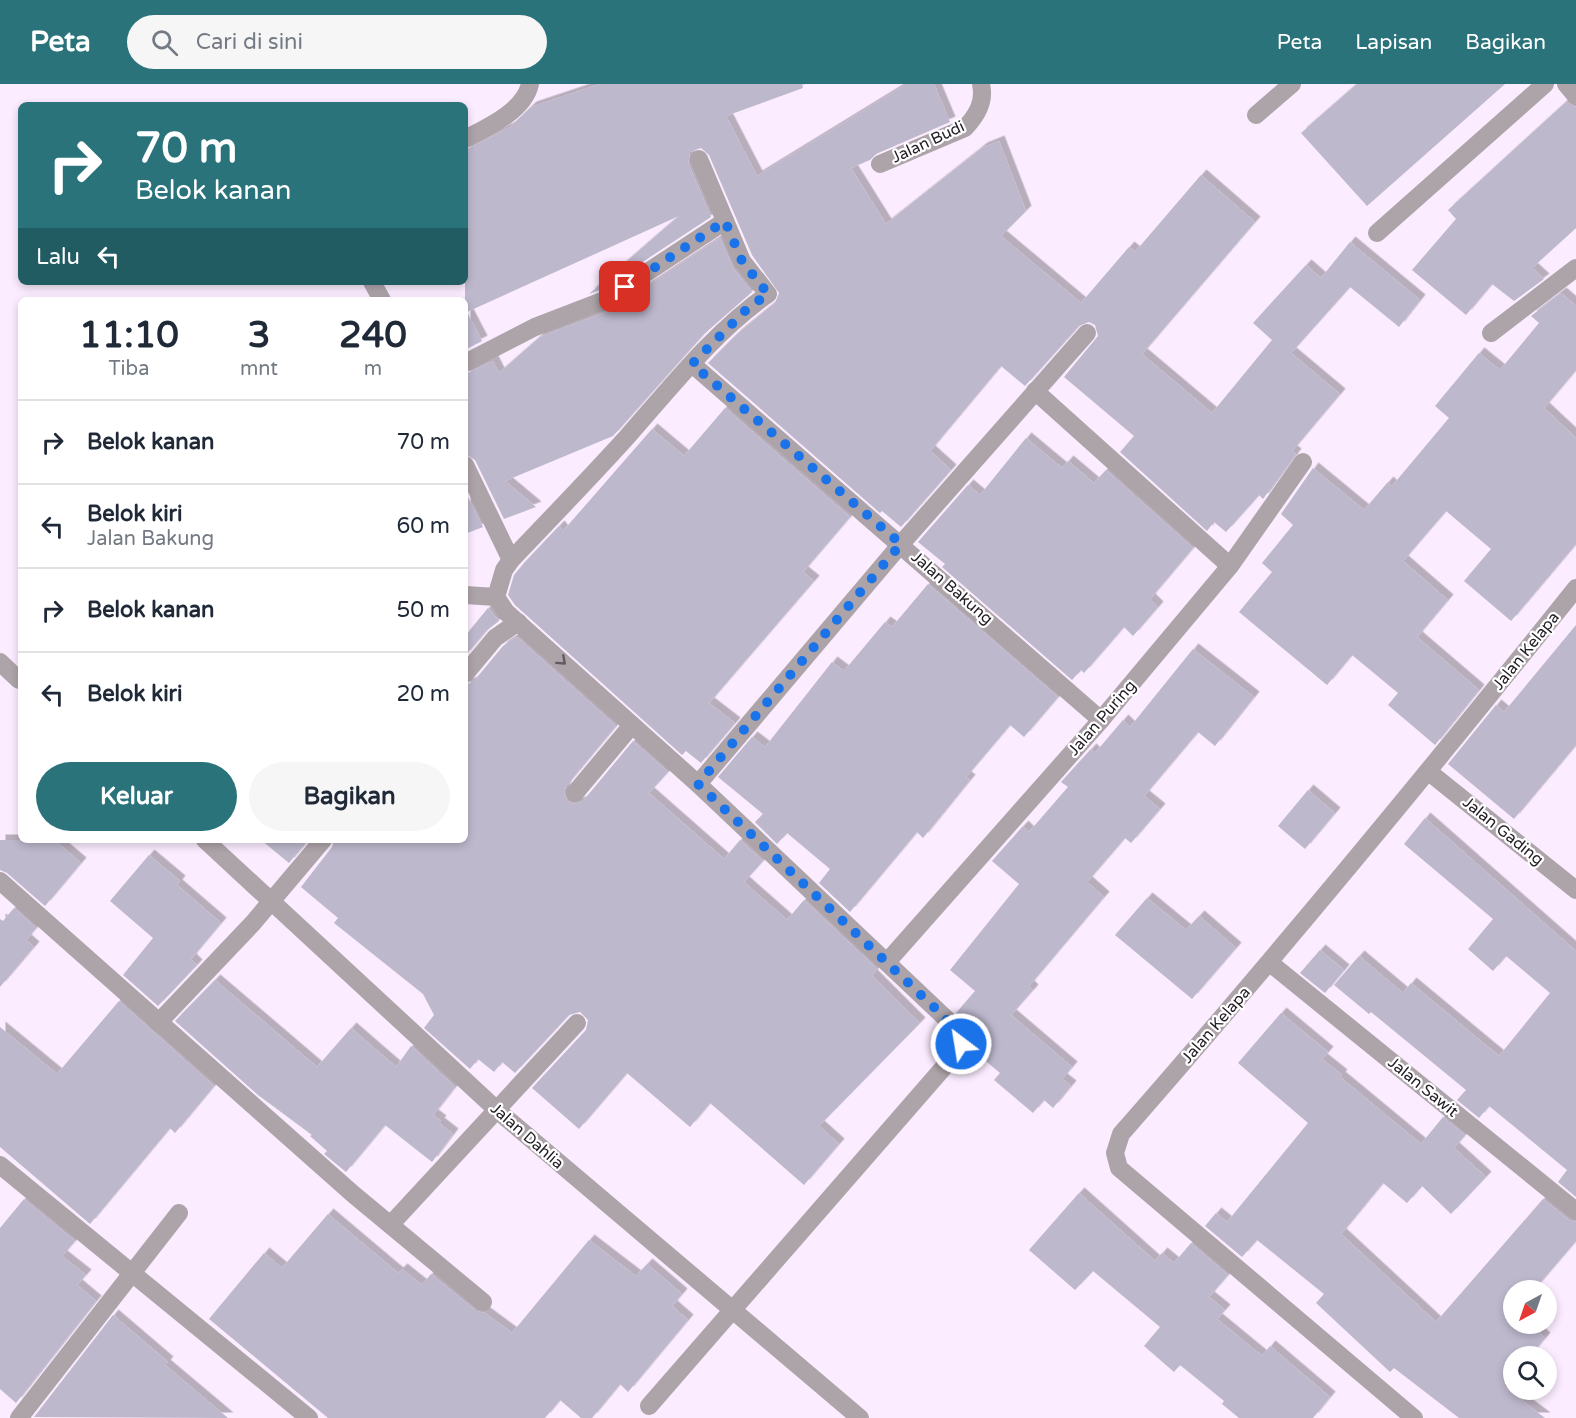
<!DOCTYPE html>
<html lang="id">
<head>
<meta charset="utf-8">
<style>
  :root { --surface:#fff; --page:#f6f6f7; --text:#1f2937; --muted:#747a83; --line:#e0e1e3; --accent:#2a737b }
  body { margin:0; font-family:"Varela Round",sans-serif; background:var(--page); color:var(--text); height:100vh; display:flex; flex-direction:column; font-size:22px; white-space:nowrap }
  * { box-sizing:border-box; margin:0 }
  p { font-size:20px; color:var(--muted) }
  .icon { flex:none; width:33px; height:33px; fill:none; stroke:currentColor; stroke-width:2; stroke-linecap:round; stroke-linejoin:round }
  .map { position:relative; flex:1; overflow:hidden }
  .details { position:absolute; left:18px; top:213px; width:450px; height:546px; display:flex; flex-direction:column; background:var(--surface); border-radius:9px; box-shadow:0 3px 9px #0003 }
  .details>* { flex:none }
  .guide { position:absolute; left:18px; top:18px; width:450px; height:183px; border-radius:9px; box-shadow:0 3px 9px #0003; background:#2a737b; color:#fff; overflow:hidden }
  .needle { width:39px; rotate:220deg }
  .tools { position:absolute; left:1503px; top:1196px; display:grid; gap:12px }
  .tools a { display:grid; place-items:center; width:54px; height:54px; border-radius:50%; background:var(--surface); box-shadow:0 3px 9px #0003; font-size:30px }
  .pin { position:absolute; display:grid; place-items:center; width:51px; height:51px; color:#fff; margin:-26px; border-radius:12px; box-shadow:0 3px 9px #0006 }
  .me { position:absolute; width:66px; margin:-33px; rotate:329deg; stroke-linejoin:round; filter:drop-shadow(0 0 4px #0008) }
  .turn { display:flex; align-items:center; gap:21px; height:126px; padding:0 18px; font-size:27px }
  .turn .icon { width:78px; height:78px; stroke-width:2.5 }
  .turn b { display:block; font-size:42px; line-height:51px }
  .then { display:flex; align-items:center; height:57px; padding:0 18px; background:#0003; gap:12px; font-size:22px }
  .eta { display:flex; justify-content:space-evenly; align-items:center; height:102px; text-align:center }
  .eta b { font-size:36px; font-weight:700; line-height:42px }
  .action { display:flex; gap:12px; margin-top:auto; padding:12px 18px }
  .action a { flex:1; height:69px; border-radius:36px; background:var(--accent); color:#fff; font-size:24px; font-weight:700; line-height:69px; text-align:center }
  .action a+a { background:var(--page); color:var(--text) }
  ul { padding:0; list-style:none }
  li { display:flex; align-items:center; gap:18px; height:84px; padding:0 18px; border-top:2px solid var(--line) }
  li div { flex:1 }
  li b { display:block; font-size:22px }
  li em { font-style:normal }
  header { display:flex; align-items:center; gap:36px; box-sizing:border-box; height:84px; padding:0 30px; background:var(--accent); color:#fff }
  header strong { font-size:28px }
  nav { display:flex; gap:33px; margin-inline-start:auto; font-size:21px }
  .search { width:420px; height:54px; background:var(--page); display:flex; align-items:center; gap:15px; box-sizing:border-box; padding:0 21px; border-radius:33px; color:var(--muted); font-size:22px }
  .map>svg:first-child { display:block }
</style>
</head>
<body>
<header>
<strong>Peta</strong>
<div class="search"><svg class="icon" aria-label="search" viewBox="0 0 24 24"><circle cx="10" cy="10" r="6"/><path d="M15 15l6 6"/></svg>Cari di sini</div>
<nav><a>Peta</a><a>Lapisan</a><a>Bagikan</a></nav>
</header>
<div class="map">
<svg width="1576" height="1334" viewBox="0 0 1576 1334">
  <defs>
    <filter id="shadow"><feDropShadow dx="5.5" dy="-5.5" stdDeviation="0" flood-color="#0004"/></filter>
  </defs>
  <rect width="100%" height="100%" fill="#fbecff"/>
  <!-- building -->
  <g fill="#bdb8cc" filter="url(#shadow)">
    <polygon points="600,0 802,0 803,4 726,32 757,92 907,0 934,0 950,38 876,70 870,76 851,84 886,140 982,64 999,57 1026,127 1001,152 1081,219 1129,163 1135,168 1201,91 1255,138 1142,270 1212,329 1272,256 1253,239 1306,181 1321,194 1350,158 1420,216 1399,243 1350,203 1291,269 1340,310 1292,367 1296,370 1263,415 1259,411 1226,448 1214,438 1207,447 1120,368 1134,352 1064,293 1098,252 1095,241 1089,238 1079,242 1025,302 1001,282 930,367 951,386 901,443 882,427 880,429 708,279 737,250 775,219 779,209 752,171 709,71 701,64 690,68 688,79 711,133 600,206 589,210 679,132 467,228 482,257 465,266 465,66 510,43 531,23"/>
    <polygon points="1357,0 1505,0 1367,122 1301,49"/>
    <polygon points="1566,18 1576,23 1576,144 1532,184 1544,195 1514,217 1492,200 1466,231 1412,186 1456,135 1448,126"/>
    <polygon points="720,154 733,184 752,208 703,251 613,352 505,397 536,423 504,435 475,376 465,370 465,290 493,277 499,289 540,253 611,226"/>
    <polygon points="1561,209 1576,222 1576,286 1544,324 1576,354 1576,460 1511,537 1464,497 1491,465 1446,427 1403,477 1448,516 1417,553 1479,606 1435,661 1388,621 1398,609 1352,571 1327,601 1239,528 1272,488 1262,479 1293,441 1281,430 1313,384 1364,426 1388,398 1392,402 1449,334 1435,322 1479,269 1500,286 1539,239 1531,232"/>
    <polygon points="725,324 850,433 803,488 814,497 709,619 735,639 701,679 686,667 682,671 515,521 508,511 514,491 524,479 559,442 563,447 652,345 684,372"/>
    <polygon points="1026,354 1062,384 1068,377 1094,399 1106,386 1193,464 1150,515 1158,523 1133,552 1124,543 1084,589 1081,586 1072,596 942,483 945,480 918,458 968,401 980,411"/>
    <polygon points="465,407 483,443 465,450"/>
    <polygon points="928,500 1058,613 1024,653 1010,641 966,693 970,696 923,754 917,748 850,828 819,799 830,785 787,749 777,760 755,738 763,730 718,693 752,653 765,663 832,578 844,587 885,538 892,543"/>
    <polygon points="488,524 499,537 486,547 465,572 465,552"/>
    <polygon points="1576,541 1576,661 1514,735 1448,680 1496,621 1504,628"/>
    <polygon points="517,553 616,642 566,702 564,708 567,717 574,720 583,717 633,657 668,688 649,709 724,775 740,756 763,777 744,798 787,836 804,816 877,885 872,891 920,939 819,1042 839,1060 804,1101 710,1019 690,1043 627,989 579,1045 532,1004 586,946 588,936 580,928 569,931 515,989 502,978 494,988 478,975 470,985 424,944 434,931 423,910 334,839 338,834 301,803 332,763 334,756 465,756 465,601 474,597 503,562"/>
    <polygon points="1193,565 1254,613 1215,662 1198,648 1144,712 1160,725 1131,759 1125,754 1087,798 1104,813 1029,902 1033,906 1011,931 1072,983 1062,995 1071,1002 1053,1024 1044,1016 1033,1029 994,996 1000,989 976,969 983,960 970,948 956,929 975,907 950,886 1019,800 992,777 1023,742 1029,748 1068,703 1061,698 1091,665 1095,669 1123,636 1130,643"/>
    <polygon points="1308,706 1335,729 1305,765 1278,742"/>
    <polygon points="1425,734 1576,867 1576,1113 1558,1098 1567,1086 1489,1022 1479,1034 1457,1016 1466,1006 1371,928 1369,930 1334,901 1359,872 1403,909 1411,899 1499,972 1550,909 1506,872 1493,887 1468,865 1493,835 1404,760"/>
    <polygon points="0,756 54,756 81,779 45,822 7,789 0,786"/>
    <polygon points="261,756 308,756 289,779"/>
    <polygon points="149,771 180,797 177,801 221,839 191,875 197,881 158,922 123,891 153,854 110,817"/>
    <polygon points="1147,814 1186,846 1199,832 1236,864 1192,915 1115,851"/>
    <polygon points="14,824 36,844 26,856 34,863 0,903 0,835 3,837"/>
    <polygon points="1320,866 1344,886 1325,909 1300,889"/>
    <polygon points="215,896 317,983 351,944 396,983 411,962 455,1003 433,1031 441,1037 439,1039 453,1050 432,1078 385,1041 346,1088 324,1070 327,1067 310,1052 312,1051 258,1011 175,937"/>
    <polygon points="119,917 214,1002 175,1049 170,1044 90,1140 0,1063 0,943 57,990"/>
    <polygon points="1281,929 1328,968 1322,975 1342,991 1340,993 1421,1060 1443,1033 1465,1051 1454,1064 1486,1093 1451,1130 1422,1102 1407,1119 1383,1099 1341,1150 1436,1238 1543,1115 1569,1136 1576,1138 1576,1157 1534,1206 1514,1206 1514,1239 1528,1239 1545,1254 1530,1272 1514,1272 1514,1290 1503,1302 1545,1334 1459,1334 1394,1284 1390,1288 1316,1219 1324,1210 1257,1156 1242,1173 1205,1142 1216,1129 1227,1138 1308,1039 1238,979"/>
    <polygon points="1079,1109 1155,1177 1162,1169 1174,1179 1191,1159 1228,1191 1209,1213 1225,1226 1217,1235 1262,1272 1270,1262 1330,1313 1313,1334 1239,1334 1222,1320 1224,1317 1180,1281 1174,1288 1144,1262 1160,1243 1093,1187 1075,1206 1029,1166"/>
    <polygon points="24,1115 75,1157 62,1172 86,1191 77,1201 96,1217 16,1319 0,1305 0,1144"/>
    <polygon points="328,1130 398,1189 402,1185 422,1201 431,1190 476,1227 485,1229 512,1249 589,1156 636,1192 647,1180 682,1210 672,1222 688,1236 628,1308 620,1300 592,1334 581,1334 560,1316 545,1334 328,1334 209,1235 264,1169 282,1184"/>
    <polygon points="113,1231 168,1278 165,1281 228,1334 34,1333"/>
  </g>
  <g fill="none" stroke-linecap="round" stroke-linejoin="round">
    <!-- street -->
    <g stroke="#ada4a9" stroke-width="18">
      <polyline points="1566,0 1576,12"/>
      <polyline points="1256,31 1292,0"/>
      <path d="M465 55C488 43 524 27 530 0"/>
      <path d="M880 80 965 44C977 31 985 18 981 0"/>
      <polyline points="1377,149 1545,0"/>
      <polyline points="372,198 382,216"/>
      <polyline points="1491,249 1576,184"/>
      <polyline points="465,279 535,243 605,216 725,137"/>
      <polyline points="692,280 1101,636"/>
      <polyline points="1035,307 1230,482"/>
      <polyline points="465,381 511,476"/>
      <polyline points="465,511 496,513"/>
      <polyline points="0,578 19,596"/>
      <polyline points="465,590 495,554 518,538"/>
      <polyline points="1429,688 1576,806"/>
      <polyline points="698,700 901,460 1087,249"/>
      <polyline points="575,709 632,641"/>
      <polyline points="205,756 498,1027 860,1334"/>
      <polyline points="0,797 353,1110 483,1218"/>
      <polyline points="887,878 1101,636 1230,482 1303,378"/>
      <polyline points="1270,879 1576,1127"/>
      <polyline points="158,939 253,839 323,756"/>
      <polyline points="0,1081 309,1334"/>
      <polyline points="392,1139 577,939"/>
      <path d="M649 1322 958 967C966 949 950 939 938 927L698 700 506 528 496 513 504 486 511 476C550 435 589 395 627 353 671 303 714 248 768 210L742 177 699 75"/>
      <polyline points="19,1334 179,1129"/>
      <path d="M1414 1334 1119 1084 1115 1069 1121 1050C1277 872 1428 689 1576 504"/>
    </g>
  </g>
  <!-- one-way arrows -->
  <defs><path id="oneway-chevron" d="M-2-3.5L2.5 0L-2 3.5" fill="none" stroke-width="1.6" stroke-linecap="round" stroke-linejoin="round" transform="scale(1.5)"/></defs>
  <use stroke="#615a60" href="#oneway-chevron" transform="translate(562 577) rotate(42)"/>
  <g fill="none" stroke-linecap="round" stroke-linejoin="round">
    <!-- route -->
    <polyline stroke="#1a73e8" stroke-width="10" stroke-dasharray="0 18" points="625,203 725,137 742,177 768,210 748,224 692,280 901,460 698,700 938,927 960,950 961,960"/>
  </g>
  <g text-anchor="middle" dominant-baseline="central" stroke-width="4.5" stroke-linejoin="round" paint-order="stroke">
    <!-- street labels -->
    <g font-size="16" fill="#231d24" stroke="#fff">
      <text transform="translate(928 58) rotate(-25)">Jalan Budi</text>
      <text transform="translate(952 504) rotate(41)">Jalan Bakung</text>
      <text transform="translate(1526 567) rotate(-51)">Jalan Kelapa</text>
      <text transform="translate(1102 634) rotate(-49)">Jalan Puring</text>
      <text transform="translate(1503 747) rotate(39)">Jalan Gading</text>
      <text transform="translate(1216 941) rotate(-49)">Jalan Kelapa</text>
      <text transform="translate(1423 1003) rotate(39)">Jalan Sawit</text>
      <text transform="translate(527 1052) rotate(41)">Jalan Dahlia</text>
    </g>
  </g>
</svg>
<div class="tools">
<a><svg class="needle" viewBox="-14 -14 28 28"><path d="M0-13l5 13h-10z" fill="#e53935"/><path d="M0 13l5-13h-10z" fill="#747a83"/></svg></a>
<a><svg class="icon" aria-label="search" viewBox="0 0 24 24"><circle cx="10" cy="10" r="6"/><path d="M15 15l6 6"/></svg></a>
</div>
<div class="pin" style="left:625px;top:203px;background:#d93025"><svg class="icon" aria-label="arrive" viewBox="0 0 24 24"><path d="M6 21V4h12l-3 4 3 4H6"/></svg></div>
<svg class="me" style="left:961px;top:960px" viewBox="-20 -20 40 40"><circle r="17" fill="#1a73e8" stroke="#fff" stroke-width="3"/><path d="M0-11L8 9 0 5-8 9z" fill="#fff"/></svg>
<div class="guide">
<div class="turn"><svg class="icon" aria-label="right" viewBox="0 0 24 24"><path d="M7 20v-9h11M14 6l5 5-5 5"/></svg><div><b>70 m</b>Belok kanan</div></div>
<div class="then">Lalu<svg class="icon" aria-label="left" viewBox="0 0 24 24"><path d="M17 20v-9H6M10 6l-5 5 5 5"/></svg></div>
</div>
<section class="details">
<div class="eta">
<div><b>11:10</b><p>Tiba</p></div>
<div><b>3</b><p>mnt</p></div>
<div><b>240</b><p>m</p></div>
</div>
<ul>
<li><svg class="icon" aria-label="right" viewBox="0 0 24 24"><path d="M7 20v-9h11M14 6l5 5-5 5"/></svg><div><b>Belok kanan</b></div><em>70 m</em></li>
<li><svg class="icon" aria-label="left" viewBox="0 0 24 24"><path d="M17 20v-9H6M10 6l-5 5 5 5"/></svg><div><b>Belok kiri</b><p>Jalan Bakung</p></div><em>60 m</em></li>
<li><svg class="icon" aria-label="right" viewBox="0 0 24 24"><path d="M7 20v-9h11M14 6l5 5-5 5"/></svg><div><b>Belok kanan</b></div><em>50 m</em></li>
<li><svg class="icon" aria-label="left" viewBox="0 0 24 24"><path d="M17 20v-9H6M10 6l-5 5 5 5"/></svg><div><b>Belok kiri</b></div><em>20 m</em></li>
</ul>
<div class="action"><a>Keluar</a><a>Bagikan</a></div>
</section>
</div>
</body>
</html>
